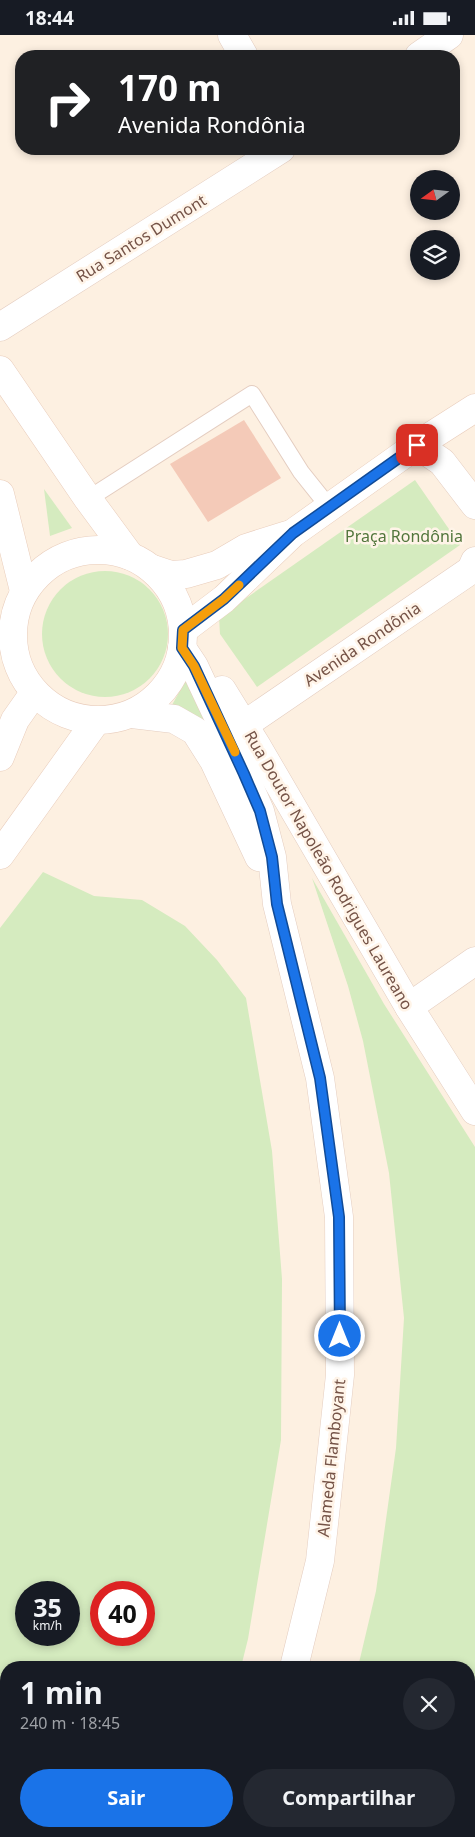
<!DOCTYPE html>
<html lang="pt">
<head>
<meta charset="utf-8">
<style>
  :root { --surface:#171b24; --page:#242831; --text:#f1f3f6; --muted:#9ea1a6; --accent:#1a73e8 }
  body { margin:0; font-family:"Noto Sans",sans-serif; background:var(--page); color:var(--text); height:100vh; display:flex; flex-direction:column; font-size:19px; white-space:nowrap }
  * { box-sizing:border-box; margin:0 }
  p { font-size:16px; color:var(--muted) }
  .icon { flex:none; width:28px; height:28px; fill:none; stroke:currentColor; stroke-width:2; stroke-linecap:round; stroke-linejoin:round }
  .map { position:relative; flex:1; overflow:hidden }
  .side { position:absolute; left:0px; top:1626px; width:475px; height:176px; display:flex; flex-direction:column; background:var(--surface); border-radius:20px 20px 0 0; box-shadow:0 2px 8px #0003 }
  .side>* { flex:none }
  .banner { position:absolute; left:15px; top:15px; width:445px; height:105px; border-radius:20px; box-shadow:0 2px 8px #0003; background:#202124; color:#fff; overflow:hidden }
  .needle { width:32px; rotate:255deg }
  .fabs { position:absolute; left:410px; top:135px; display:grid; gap:10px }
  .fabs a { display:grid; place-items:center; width:50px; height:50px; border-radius:50%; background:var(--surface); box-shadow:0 2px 8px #0003; font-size:25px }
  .speed { position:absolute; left:15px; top:1546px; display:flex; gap:10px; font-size:25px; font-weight:700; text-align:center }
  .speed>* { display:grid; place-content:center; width:65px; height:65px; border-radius:50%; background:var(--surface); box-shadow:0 2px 8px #0003; line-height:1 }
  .speed small { font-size:12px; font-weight:400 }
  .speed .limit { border:8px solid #d22; background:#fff; color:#111 }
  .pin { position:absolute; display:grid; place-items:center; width:42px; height:42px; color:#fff; margin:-21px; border-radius:10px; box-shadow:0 2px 8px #0006 }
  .me { position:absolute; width:55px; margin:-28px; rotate:0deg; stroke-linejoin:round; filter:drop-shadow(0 0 4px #0008) }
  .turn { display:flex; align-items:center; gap:18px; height:105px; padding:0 20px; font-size:22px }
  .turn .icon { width:65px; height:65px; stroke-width:2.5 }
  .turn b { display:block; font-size:35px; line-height:42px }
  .round { display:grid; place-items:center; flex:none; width:52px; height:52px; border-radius:26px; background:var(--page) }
  .summary { display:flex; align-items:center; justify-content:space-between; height:85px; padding:0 20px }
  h1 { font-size:30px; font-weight:700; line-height:38px }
  .action { display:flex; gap:10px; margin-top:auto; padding:10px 20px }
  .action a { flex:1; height:58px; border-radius:30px; background:var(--accent); color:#fff; font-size:20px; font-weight:700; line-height:58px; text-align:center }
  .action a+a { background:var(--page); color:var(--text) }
  .status { display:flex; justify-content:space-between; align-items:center; height:35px; padding:0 25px; background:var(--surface); direction:ltr }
  .status svg { height:14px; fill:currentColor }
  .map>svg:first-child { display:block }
</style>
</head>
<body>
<div class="status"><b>18:44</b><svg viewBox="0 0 49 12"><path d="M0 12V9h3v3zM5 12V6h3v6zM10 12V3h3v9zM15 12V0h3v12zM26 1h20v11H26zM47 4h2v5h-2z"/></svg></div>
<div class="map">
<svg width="475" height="1802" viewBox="0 0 475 1802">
  <rect width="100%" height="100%" fill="#fdf0e1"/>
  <!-- green -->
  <g fill="#d5ebbf" fill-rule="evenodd">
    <polygon points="415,445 460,510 257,652 220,599 219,582"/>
    <polygon points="44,454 72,493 50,501"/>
    <circle cx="105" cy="599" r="63"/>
    <polygon points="187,643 207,687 172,670"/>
    <path d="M43 837 94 861 142 865 185 891 217 925 246 963 272 1116 282 1244 281 1405 248 1604 241 1632H6V1796H190L188 1802H0V893ZM26 1558H69V1600H26ZM101 1558H144V1600H101Z"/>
    <polygon points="312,843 384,969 475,1112 475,1802 315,1802 317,1796 469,1796 469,1632 358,1632 376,1556 396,1413 404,1283 389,1138 363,1006 348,951"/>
  </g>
  <!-- building -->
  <polygon fill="#f4cab8" points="244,385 281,443 208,487 170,429"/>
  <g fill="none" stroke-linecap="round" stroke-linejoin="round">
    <!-- service casing -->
    <g stroke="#e4cdc0" stroke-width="18">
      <polyline id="service" points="88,464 252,359 301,437 329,472"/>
    </g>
    <!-- minor casing -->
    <g stroke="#e4cdc0" stroke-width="29">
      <g id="minor">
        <polyline points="232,0 244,21"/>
        <polyline points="419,21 449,0"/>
        <polyline points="0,292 281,114"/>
        <polyline points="417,410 442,427 475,470"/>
        <polyline points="244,690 471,535 475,526"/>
        <polyline points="409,972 475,926"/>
      </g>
    </g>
    <!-- tertiary casing -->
    <g stroke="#e4cdc0" stroke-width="29">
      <g id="tertiary">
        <polyline points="182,613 194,631 228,703 260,776 272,822 277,869 320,1043 339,1182 340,1340 320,1526 294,1632"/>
        <polyline points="222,655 258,713 409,972 475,1076"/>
        <polyline points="132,679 174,684 195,696 214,726 259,822"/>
        <polyline points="249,1802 251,1796"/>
      </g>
    </g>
    <!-- secondary casing -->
    <g stroke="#e9cdbc" stroke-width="29">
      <g id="secondary">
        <polyline points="0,335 88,464 130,521"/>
        <polyline points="0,459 24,556"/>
        <circle cx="98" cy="600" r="85"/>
        <polyline points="153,534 171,540 186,539 217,530 246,513 287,500"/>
        <polyline points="183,595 224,564 293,498 417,410 475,373"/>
        <polyline points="0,722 15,685 34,658"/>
        <polyline points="0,820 96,686"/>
      </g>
    </g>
    <!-- service -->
    <use href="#service" stroke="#fff" stroke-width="16"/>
    <!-- minor -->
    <use href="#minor" stroke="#fff" stroke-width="28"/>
    <!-- tertiary -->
    <use href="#tertiary" stroke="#fff" stroke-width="28"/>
    <!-- secondary -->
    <use href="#secondary" stroke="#fff" stroke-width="28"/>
  </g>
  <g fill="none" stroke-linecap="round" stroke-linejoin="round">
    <!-- route casing -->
    <g stroke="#114b97" stroke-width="12">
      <polyline id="route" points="340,1301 339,1182 320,1043 277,869 272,822 260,776 244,739 194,631 182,613 183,595 224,564 293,498 417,410"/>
    </g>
    <!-- route -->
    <use href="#route" stroke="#1a73e8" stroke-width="9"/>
    <!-- slow -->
    <polyline stroke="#f59e0b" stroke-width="9" points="235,717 194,631 182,613 183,595 224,564 239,550"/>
  </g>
  <g text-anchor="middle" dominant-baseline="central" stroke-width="5" stroke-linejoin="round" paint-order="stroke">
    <!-- street labels -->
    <g font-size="16" fill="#755347" stroke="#fff4e8">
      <text transform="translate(141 203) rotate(-32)">Rua Santos Dumont</text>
      <text transform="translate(362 609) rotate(-34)">Avenida Rondônia</text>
      <text transform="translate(329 835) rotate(60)">Rua Doutor Napoleão Rodrigues Laureano</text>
      <text transform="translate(331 1423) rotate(-84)">Alameda Flamboyant</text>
    </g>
    <!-- park labels -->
    <g font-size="16" fill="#52763c" stroke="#fff4e8">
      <text x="404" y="501">Praça Rondônia</text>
    </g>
  </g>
</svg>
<div class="fabs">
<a><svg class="needle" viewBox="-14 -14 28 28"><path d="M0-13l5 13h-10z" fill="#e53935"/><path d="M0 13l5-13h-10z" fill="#9ea1a6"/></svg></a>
<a><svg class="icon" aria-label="layers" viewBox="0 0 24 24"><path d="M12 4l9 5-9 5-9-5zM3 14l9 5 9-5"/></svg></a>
</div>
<div class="speed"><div>35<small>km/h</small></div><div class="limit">40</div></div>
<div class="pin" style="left:417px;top:410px;background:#d93025"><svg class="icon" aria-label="arrive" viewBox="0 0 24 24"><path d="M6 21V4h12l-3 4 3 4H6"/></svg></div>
<svg class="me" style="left:340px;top:1301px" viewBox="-20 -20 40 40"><circle r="17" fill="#1a73e8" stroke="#fff" stroke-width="3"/><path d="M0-11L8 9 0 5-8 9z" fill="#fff"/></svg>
<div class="banner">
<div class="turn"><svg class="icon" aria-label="right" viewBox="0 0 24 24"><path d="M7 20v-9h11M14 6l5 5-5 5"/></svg><div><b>170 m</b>Avenida Rondônia</div></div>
</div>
<section class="side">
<div class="summary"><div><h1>1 min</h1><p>240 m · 18:45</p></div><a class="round"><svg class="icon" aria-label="close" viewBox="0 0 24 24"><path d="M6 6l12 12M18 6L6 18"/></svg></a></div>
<div class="action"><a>Sair</a><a>Compartilhar</a></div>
</section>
</div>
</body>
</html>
